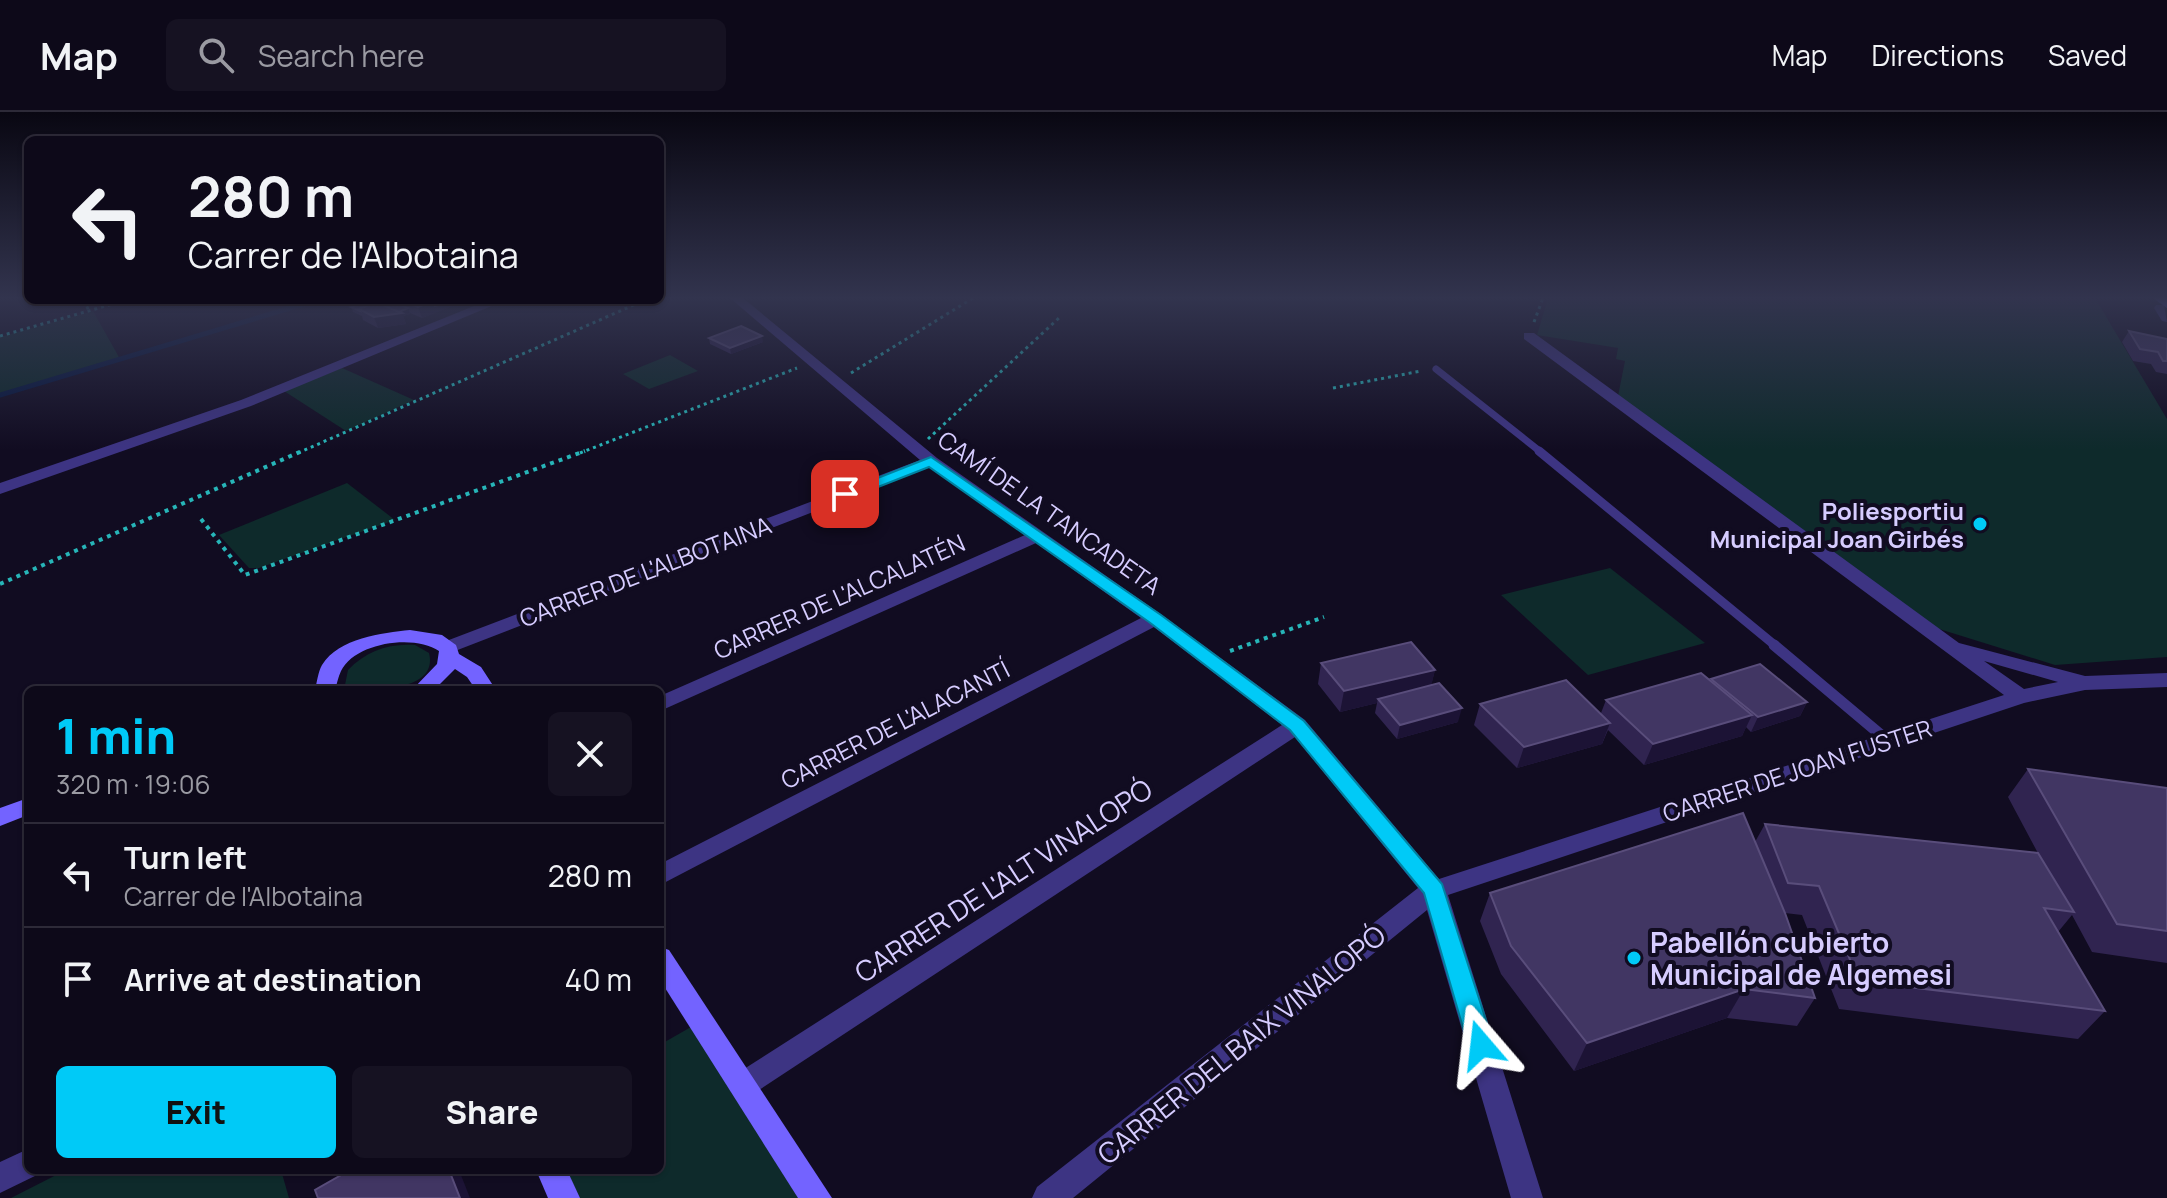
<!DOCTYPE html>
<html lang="en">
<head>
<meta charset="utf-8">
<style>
  :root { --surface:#0d0919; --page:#161222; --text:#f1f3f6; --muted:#9a9aa2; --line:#2d2a38; --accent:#00caf7 }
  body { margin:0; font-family:Manrope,sans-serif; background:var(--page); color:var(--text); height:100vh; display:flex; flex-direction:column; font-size:30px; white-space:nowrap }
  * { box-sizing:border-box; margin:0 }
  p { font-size:26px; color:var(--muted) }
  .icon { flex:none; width:44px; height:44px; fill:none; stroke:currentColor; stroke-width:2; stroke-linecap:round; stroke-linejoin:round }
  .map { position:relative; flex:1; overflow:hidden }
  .drawer { position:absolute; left:24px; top:574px; width:640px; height:488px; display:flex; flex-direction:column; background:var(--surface); border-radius:12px; box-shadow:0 2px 6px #0004,0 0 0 2px var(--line) }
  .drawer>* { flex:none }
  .top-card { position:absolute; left:24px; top:24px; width:640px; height:168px; border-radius:12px; box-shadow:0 2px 6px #0004,0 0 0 2px var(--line); background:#0d0919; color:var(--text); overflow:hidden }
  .pin { position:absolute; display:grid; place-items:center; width:68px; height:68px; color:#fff; margin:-34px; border-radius:16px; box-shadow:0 4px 12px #0006 }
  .me { position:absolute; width:88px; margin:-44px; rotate:343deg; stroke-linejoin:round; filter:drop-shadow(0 0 6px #0008) }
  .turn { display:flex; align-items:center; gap:28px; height:168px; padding:0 32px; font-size:36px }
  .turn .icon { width:104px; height:104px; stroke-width:2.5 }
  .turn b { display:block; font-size:56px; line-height:68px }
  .round { display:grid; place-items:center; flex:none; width:84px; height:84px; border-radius:12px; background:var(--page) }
  .head { display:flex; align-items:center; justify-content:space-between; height:136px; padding:0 32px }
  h1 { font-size:48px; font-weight:800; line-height:60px; color:var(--accent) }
  .cta { display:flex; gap:16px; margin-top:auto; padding:16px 32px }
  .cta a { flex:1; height:92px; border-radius:12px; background:var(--accent); color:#111; font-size:32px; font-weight:800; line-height:92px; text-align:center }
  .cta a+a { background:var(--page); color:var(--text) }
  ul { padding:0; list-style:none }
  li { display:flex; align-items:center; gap:24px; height:104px; padding:0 32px; border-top:2px solid var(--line) }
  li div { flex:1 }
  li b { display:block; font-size:30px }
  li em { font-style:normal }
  header { display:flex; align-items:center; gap:48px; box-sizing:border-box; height:112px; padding:0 40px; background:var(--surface); border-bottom:2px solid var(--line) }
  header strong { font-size:38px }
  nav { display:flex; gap:44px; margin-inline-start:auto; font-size:28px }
  .search { width:560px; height:72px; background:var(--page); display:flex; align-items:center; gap:20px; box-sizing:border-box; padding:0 28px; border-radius:12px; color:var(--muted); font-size:30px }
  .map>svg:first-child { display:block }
</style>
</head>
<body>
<header>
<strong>Map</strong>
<div class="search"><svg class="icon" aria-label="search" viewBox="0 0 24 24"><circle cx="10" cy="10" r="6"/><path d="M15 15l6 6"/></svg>Search here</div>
<nav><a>Map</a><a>Directions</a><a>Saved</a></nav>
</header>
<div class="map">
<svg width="2167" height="1086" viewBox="0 0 2167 1086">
  <rect width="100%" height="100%" fill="#110c21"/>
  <!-- green -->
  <g fill="#0e2a2b">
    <polygon points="1548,186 2095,186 2167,307 2167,545 2055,553 1936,516 1618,284 1625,249 1616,247 1618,236 1537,223"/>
    <polygon points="93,199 120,247 0,282 0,225"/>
    <polygon points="670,243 698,259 649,277 623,262"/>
    <polygon points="342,256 414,288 346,319 284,279"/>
    <polygon points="347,371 395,408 259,456 249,456 219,423"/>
    <polygon points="1610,456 1705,531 1588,563 1501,483"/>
    <path d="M415 533 429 541C439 580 372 578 350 578L345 573 348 558C366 539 389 531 415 533Z"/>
    <polygon points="691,915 801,1086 580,1086 566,1058 660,1058 660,928 663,931"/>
    <polygon points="66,1058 281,1058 289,1086 11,1086"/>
  </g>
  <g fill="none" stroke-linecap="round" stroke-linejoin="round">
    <!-- stream -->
    <polyline stroke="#06173f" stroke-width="5" points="0,283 317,188"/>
    <!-- path-far1 -->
    <g stroke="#27b5b8" stroke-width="3" stroke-dasharray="3 4" stroke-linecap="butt">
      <polyline points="84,188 89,199"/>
      <polyline points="1534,210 1543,186"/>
      <polyline points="0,224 127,188"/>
      <polyline points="851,261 973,186"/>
      <polyline points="1333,276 1421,259"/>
      <polyline points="928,327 1059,206"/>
      <polyline points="298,341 645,188"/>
      <polyline points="580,341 797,256"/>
    </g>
    <!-- path -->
    <g stroke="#27b5b8" stroke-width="4" stroke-dasharray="4 5" stroke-linecap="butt">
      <polyline points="201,407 245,463 585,339"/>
      <polyline points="0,472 302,339"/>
      <polyline points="1230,539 1324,505"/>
    </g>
    <!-- lane-far2 -->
    <polyline stroke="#3d3483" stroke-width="7" points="1436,257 1542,341"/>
    <!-- lane-far1 -->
    <polyline stroke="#3d3483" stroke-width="9" points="1539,339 1777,535"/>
    <!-- lane -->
    <polyline stroke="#3d3483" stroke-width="11" points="1774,533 1887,628"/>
    <!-- street -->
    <g fill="#3d3483" fill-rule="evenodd">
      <path d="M730 186H743L937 346 1162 503 1305 608 1439 767 2004 583 1524 227V221H1534L1959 531 2085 564 2167 561V575L2085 578 2024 591 1448 783 1543 1086H1511L1427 798 1073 1086H1032L1037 1075 1418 776 1295 625 753 982 743 986 733 982 728 973 733 964 1282 613 1154 515 660 773V752L1141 506 1036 431 660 599V584L1025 423 929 355 455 539H441L438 535 441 531 920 348ZM1984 549 2058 570 2024 577Z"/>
      <polygon points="489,188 506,188 251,294 0,382 0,371 241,288"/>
      <polygon points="2156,193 2164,193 2167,210 2162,209 2154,196"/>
      <polygon points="28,1037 28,1058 41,1058 39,1062 0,1081 0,1050"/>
    </g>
    <!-- secondary -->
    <g fill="#7363ff" fill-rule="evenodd">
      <polygon points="2153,186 2167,186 2167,196"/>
      <path d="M410 518 442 523 456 533 459 542 481 555 496 578H476L467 565 455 557 434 578H412L437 552 439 539C415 522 355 530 341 559 338 565 337 572 335 578H315C317 570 318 560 322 553 339 526 382 521 410 518Z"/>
      <polygon points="28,686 28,703 0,714 0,696"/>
      <polygon points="660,835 669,838 832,1086 798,1086 660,868"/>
      <polygon points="536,1058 567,1058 580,1086 548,1086"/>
    </g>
  </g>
  <!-- wall -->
  <g fill="#302450">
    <polygon points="390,188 455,188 457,192 422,206 410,201 410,202 403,204 406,212 378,216 363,208 362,204 353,200 351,195 385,194 391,192"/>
    <polygon points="2129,219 2167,227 2167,262 2156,260 2151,252 2133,249 2122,230"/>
    <polygon points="709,226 763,230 731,242 710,232"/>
    <polygon points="1321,551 1435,558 1431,573 1458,610 1397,627 1375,601 1377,591 1340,600 1318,572"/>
    <polygon points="1711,567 1807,590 1800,604 1751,620 1746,615 1742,624 1644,653 1608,618 1602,632 1517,656 1474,613 1480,592 1601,601 1606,588 1711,569"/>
    <polygon points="2028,657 2167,676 2167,851 2092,840 2072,803 2058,820 2105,899 2078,927 1839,897 1802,803 1785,801 1815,886 1797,914 1727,906 1574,959 1501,862 1480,809 1490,781 1755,730 1765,712 2040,745 2008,685"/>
  </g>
  <!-- shaded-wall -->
  <g fill="#1c1335">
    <polygon points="455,188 457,192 422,206 418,195 434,189"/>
    <polygon points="408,196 410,202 403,204 406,212 378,216 374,205"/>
    <polygon points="762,224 763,230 731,242 730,236"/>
    <polygon points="1435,558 1430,579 1378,587 1377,591 1340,600 1344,579"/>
    <polygon points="1807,590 1800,604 1751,620 1758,605"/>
    <polygon points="1462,596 1458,610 1397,627 1400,613"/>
    <polygon points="1752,603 1742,624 1644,653 1653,632"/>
    <polygon points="1610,611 1602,632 1517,656 1524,635"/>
    <polygon points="1744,877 1727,906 1574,959 1587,931"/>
    <polygon points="449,1058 459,1058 470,1086 460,1086"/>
  </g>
  <!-- building -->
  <g fill="#413663" stroke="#594d7b" stroke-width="2">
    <polygon points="401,188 431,188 434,189 418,195"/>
    <polygon points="431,188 452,188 435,194 434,189"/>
    <polygon points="363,190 370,193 359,197 360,199 351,195"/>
    <polygon points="377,190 402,201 374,205 359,197"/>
    <polygon points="395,191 408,196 399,200 385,194"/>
    <polygon points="741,214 762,224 730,236 709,226"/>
    <polygon points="2129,219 2167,227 2167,249 2163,249 2158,240 2140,237"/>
    <polygon points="1411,530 1435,558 1344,579 1321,551"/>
    <polygon points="1760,552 1807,590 1758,605 1711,567"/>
    <polygon points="1701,561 1752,603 1653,632 1606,588"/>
    <polygon points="1566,568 1610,611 1524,635 1480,592"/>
    <polygon points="1439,571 1462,596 1400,613 1378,587"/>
    <polygon points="2028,657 2167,676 2167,819 2117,812"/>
    <polygon points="1743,701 1785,801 1815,886 1744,877 1587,931 1511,834 1490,781"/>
    <polygon points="1765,712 2038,741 2074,800 2044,796 2105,899 1859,869 1819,774 1788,771"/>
    <polygon points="350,1058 449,1058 460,1086 318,1086 315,1078"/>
  </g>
  <!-- sky -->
  <linearGradient id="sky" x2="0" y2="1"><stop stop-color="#090712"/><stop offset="0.55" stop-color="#32344e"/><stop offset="1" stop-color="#32344e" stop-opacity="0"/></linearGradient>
  <rect width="2167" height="338" fill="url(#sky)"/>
  <!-- route -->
  <polygon fill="#00caf7" stroke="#0083a1" stroke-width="2" points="931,345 1161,503 1304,609 1442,772 1494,933 1490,941 1481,945 1472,941 1468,933 1424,781 1290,618 1149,510 929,355 850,386 845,387 837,382"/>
  <!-- markers -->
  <g fill="#00caf7" stroke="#110c21" stroke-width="3">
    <circle cx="1980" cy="412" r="8"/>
    <circle cx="1634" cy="846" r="8"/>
  </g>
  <g text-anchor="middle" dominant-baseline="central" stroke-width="8" stroke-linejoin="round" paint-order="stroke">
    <!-- poi labels -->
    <g font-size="24" font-weight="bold" fill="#d6ccff" stroke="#110c21" text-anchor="end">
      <text x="1964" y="398">Poliesportiu<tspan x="1964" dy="28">Municipal Joan Girbés</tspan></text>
    </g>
    <!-- street labels -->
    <g font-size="24" fill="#d6ccff" stroke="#110c21">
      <text transform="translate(1050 400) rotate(35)">CAMÍ DE LA TANCADETA</text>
      <text transform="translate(645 459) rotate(-21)">CARRER DE L'ALBOTAINA</text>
      <text transform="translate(839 484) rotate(-24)">CARRER DE L'ALCALATÉN</text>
      <text transform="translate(895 612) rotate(-27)">CARRER DE L'ALACANTÍ</text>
      <text transform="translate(1797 658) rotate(-18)">CARRER DE JOAN FUSTER</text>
    </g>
    <!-- near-street labels -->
    <g font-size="28" fill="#d6ccff" stroke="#110c21">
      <text transform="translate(1003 768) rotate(-33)">CARRER DE L'ALT VINALOPÓ</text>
      <text transform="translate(1241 932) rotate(-39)">CARRER DEL BAIX VINALOPÓ</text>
    </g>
    <!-- near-poi labels -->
    <g font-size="28" font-weight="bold" fill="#d6ccff" stroke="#110c21" text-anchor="start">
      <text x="1650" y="830">Pabellón cubierto<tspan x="1650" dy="32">Municipal de Algemesi</tspan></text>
    </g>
  </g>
</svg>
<div class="pin" style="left:845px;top:382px;background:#d93025"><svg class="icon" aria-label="arrive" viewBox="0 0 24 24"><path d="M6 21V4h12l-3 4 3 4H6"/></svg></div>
<svg class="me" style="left:1481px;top:933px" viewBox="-20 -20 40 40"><path d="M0-17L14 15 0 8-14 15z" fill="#00caf7" stroke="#fff" stroke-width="4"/></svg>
<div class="top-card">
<div class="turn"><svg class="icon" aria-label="left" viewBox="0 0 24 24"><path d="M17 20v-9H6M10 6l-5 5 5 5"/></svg><div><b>280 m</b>Carrer de l'Albotaina</div></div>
</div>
<section class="drawer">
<div class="head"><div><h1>1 min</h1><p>320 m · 19:06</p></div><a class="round"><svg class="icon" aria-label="close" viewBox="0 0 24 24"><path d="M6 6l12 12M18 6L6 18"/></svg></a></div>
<ul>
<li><svg class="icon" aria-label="left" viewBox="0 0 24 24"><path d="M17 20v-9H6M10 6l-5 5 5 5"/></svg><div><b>Turn left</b><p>Carrer de l'Albotaina</p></div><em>280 m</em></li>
<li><svg class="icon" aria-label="arrive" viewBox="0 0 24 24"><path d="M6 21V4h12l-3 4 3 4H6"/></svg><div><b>Arrive at destination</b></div><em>40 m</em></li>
</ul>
<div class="cta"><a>Exit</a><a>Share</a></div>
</section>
</div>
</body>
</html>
